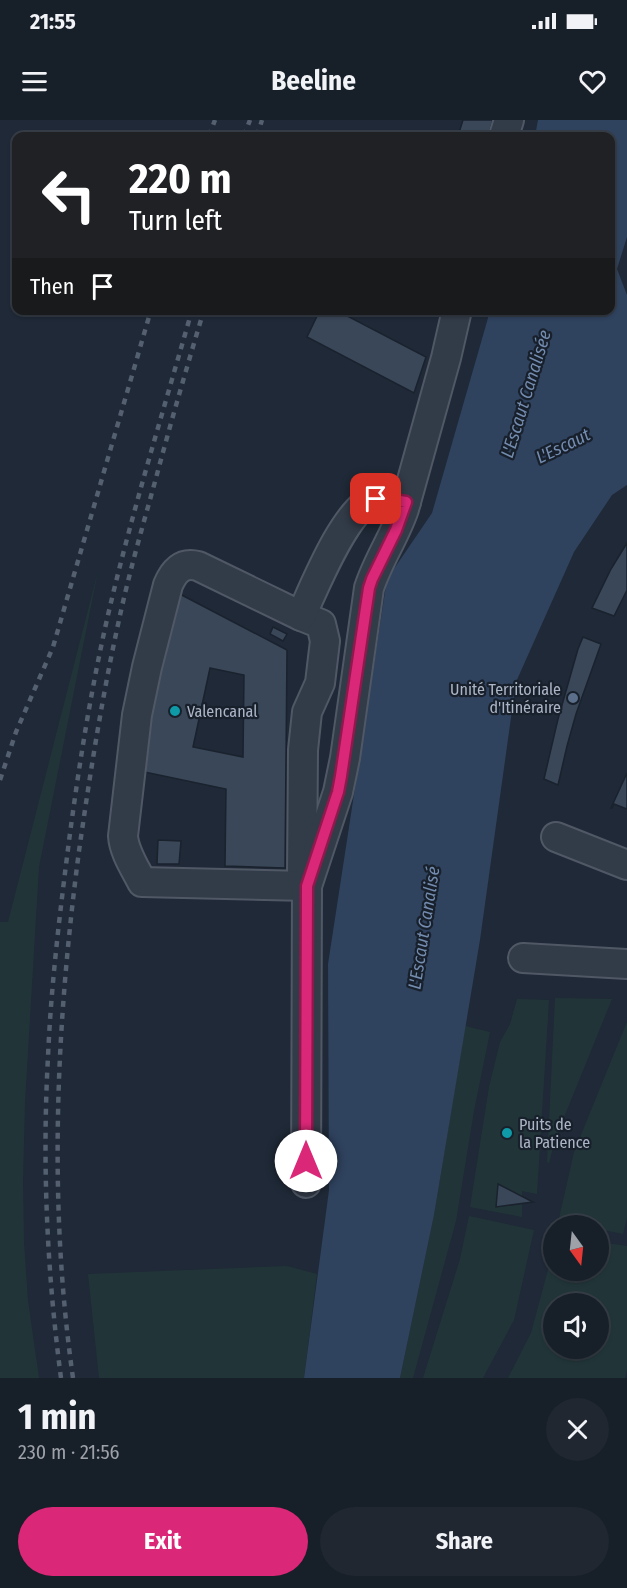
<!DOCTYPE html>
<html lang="en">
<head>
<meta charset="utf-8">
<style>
  :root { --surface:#171f29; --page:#202731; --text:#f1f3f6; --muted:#9ea2a8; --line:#363d46; --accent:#db2777 }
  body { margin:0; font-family:"Fira Sans Condensed",sans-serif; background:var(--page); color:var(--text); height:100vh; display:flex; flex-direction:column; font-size:22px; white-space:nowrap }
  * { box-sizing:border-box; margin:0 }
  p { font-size:20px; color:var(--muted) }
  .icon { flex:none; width:33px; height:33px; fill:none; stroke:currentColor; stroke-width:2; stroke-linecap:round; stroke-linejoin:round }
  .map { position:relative; height:1258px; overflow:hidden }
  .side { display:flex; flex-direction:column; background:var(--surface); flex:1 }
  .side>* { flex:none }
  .guide { position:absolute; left:12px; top:12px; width:603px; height:183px; border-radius:12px; box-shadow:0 2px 4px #0004,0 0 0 2px var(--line); background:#202124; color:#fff; overflow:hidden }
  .needle { width:39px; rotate:165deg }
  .controls { position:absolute; left:543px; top:1095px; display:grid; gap:12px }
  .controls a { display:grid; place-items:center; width:66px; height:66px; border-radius:50%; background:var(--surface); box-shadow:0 2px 4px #0004,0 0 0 2px var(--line); font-size:30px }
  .pin { position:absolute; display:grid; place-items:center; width:51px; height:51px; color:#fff; margin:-26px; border-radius:12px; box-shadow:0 3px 9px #0006 }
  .me { position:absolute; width:66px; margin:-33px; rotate:0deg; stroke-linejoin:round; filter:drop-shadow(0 0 4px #0008) }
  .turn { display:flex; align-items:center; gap:21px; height:126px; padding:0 18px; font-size:27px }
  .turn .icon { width:78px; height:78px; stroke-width:2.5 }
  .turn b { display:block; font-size:42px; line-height:51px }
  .then { display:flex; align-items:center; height:57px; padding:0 18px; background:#0003; gap:12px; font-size:22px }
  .round { display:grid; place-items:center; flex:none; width:63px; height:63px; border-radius:32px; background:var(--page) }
  .overview { display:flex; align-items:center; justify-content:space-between; height:102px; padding:0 18px }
  h1 { font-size:36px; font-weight:700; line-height:45px }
  .cta { display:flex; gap:12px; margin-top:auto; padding:12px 18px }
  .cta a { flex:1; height:69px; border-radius:36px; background:var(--accent); color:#fff; font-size:24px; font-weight:700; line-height:69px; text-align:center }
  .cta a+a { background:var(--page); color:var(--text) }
  .status { display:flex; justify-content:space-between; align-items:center; height:42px; padding:0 30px; background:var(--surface); direction:ltr }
  .status svg { height:16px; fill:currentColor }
  header { display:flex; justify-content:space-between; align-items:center; height:78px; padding:0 18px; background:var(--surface); font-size:27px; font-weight:700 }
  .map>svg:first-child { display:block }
</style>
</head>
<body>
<div class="status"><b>21:55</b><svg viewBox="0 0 49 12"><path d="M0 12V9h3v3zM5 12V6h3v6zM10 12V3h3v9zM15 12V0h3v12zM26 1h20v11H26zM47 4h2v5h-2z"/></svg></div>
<header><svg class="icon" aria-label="menu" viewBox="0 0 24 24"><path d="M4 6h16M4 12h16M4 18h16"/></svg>Beeline<svg class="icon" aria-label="heart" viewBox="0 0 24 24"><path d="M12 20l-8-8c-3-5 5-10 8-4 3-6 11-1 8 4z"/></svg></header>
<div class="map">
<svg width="627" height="1258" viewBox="0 0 627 1258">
  <rect width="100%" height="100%" fill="#1f2937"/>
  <!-- green -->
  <g fill="#213538" fill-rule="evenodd">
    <polygon points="98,451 39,747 25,982 23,1061 24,1122 28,1181 39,1258 0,1258 0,802 8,802"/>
    <polygon points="555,878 612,879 556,1017 549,1043 547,1042"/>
    <polygon points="517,879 549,880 537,1074 522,1071 522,1097 470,1087 489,967 500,922 510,904"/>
    <polygon points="627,902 627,1098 623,1114 599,1109 598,1106 578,1105 558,1103 574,1032"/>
    <polygon points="465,906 490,912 474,991 456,1101 413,1258 400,1258 434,1095"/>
    <polygon points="469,1096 534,1110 514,1200 483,1258 423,1258 460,1139"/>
    <path d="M599 1122 627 1126V1250L625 1258H508L531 1213 553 1131 554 1150H598ZM554 1184H598V1228H554Z"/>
    <polygon points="287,1146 317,1154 304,1258 99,1258 88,1154"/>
  </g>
  <!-- water -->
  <polygon fill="#2f425e" points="538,0 627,0 627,117 617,149 627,175 627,365 612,375 574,432 516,562 480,820 434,1095 400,1258 304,1258 329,1070 328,844 387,459 432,393 490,191 610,190 610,16 535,16"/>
  <!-- building -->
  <g fill="#3a4758" stroke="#1a222e" stroke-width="1.5" fill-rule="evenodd">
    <polygon points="463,0 493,0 488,16 458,16"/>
    <polygon points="320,190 336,190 426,237 414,273 307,217"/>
    <polygon points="627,423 627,470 614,496 592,488 611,449"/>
    <path d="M174 471 287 530 285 748 225 746 226 669 135 650ZM210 548 244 555 243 637 193 627Z"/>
    <polygon points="273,507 287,514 283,521 270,514"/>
    <polygon points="583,517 601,524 576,594 567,626 558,665 544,659 558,599 578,529"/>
    <polygon points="627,653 627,689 614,684 612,688 611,688"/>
    <polygon points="158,720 181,721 179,744 157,744"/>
    <polygon points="498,1064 533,1082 496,1087"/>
  </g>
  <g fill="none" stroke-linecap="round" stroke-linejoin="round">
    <!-- minor casing -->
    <g stroke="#505866" stroke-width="32">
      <g id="minor">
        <polyline points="504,16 509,0"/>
        <polyline points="301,496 321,504 325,521 320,563 307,592 303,630 302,756"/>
        <polyline points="556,717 627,745"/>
        <path d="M307 766 142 762C135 748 124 732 123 716L137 595 147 547 168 465C174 451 182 442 198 446L301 496C314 468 345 389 374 379 384 376 396 380 406 382"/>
        <polyline points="523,838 627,844"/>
        <path d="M306 1063 307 766 338 672 345 638 369 468C378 440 395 416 404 389L446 238 457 190"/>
      </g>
    </g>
    <!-- minor -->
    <use href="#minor" stroke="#323b48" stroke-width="28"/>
    <!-- rail -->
    <g stroke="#545f6f" stroke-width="4.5" stroke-dasharray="6 6" stroke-linecap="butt">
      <polyline points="209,16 215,0"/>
      <polyline points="244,16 250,0"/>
      <polyline points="257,16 262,0"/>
      <polyline points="0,660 16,612 53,527 151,190"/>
      <path d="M61 1258C47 1152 42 1044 48 937 51 865 60 792 69 721 79 645 91 569 108 495 132 392 163 292 192 190"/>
      <path d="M73 1258C48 1083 56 906 79 731 90 654 102 577 119 500 129 453 143 405 156 358 171 302 187 246 204 190"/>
    </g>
  </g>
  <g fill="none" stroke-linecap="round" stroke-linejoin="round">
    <!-- route casing -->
    <g stroke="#8e194d" stroke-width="15">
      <polyline id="route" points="306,1041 307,766 338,672 341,656 369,468 372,459 396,410 406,382 381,378 376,379"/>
    </g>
    <!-- route -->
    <use href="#route" stroke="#db2777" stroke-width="10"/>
  </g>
  <!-- markers -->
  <circle fill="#5c6f8a" stroke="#18202c" stroke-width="2" cx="573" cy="578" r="6"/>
  <g fill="#0f9aa8" stroke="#18202c" stroke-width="2">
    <circle cx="175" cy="591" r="6"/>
    <circle cx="507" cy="1013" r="6"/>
  </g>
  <g text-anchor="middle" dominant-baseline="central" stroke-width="4.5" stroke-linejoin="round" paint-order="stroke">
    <!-- poi labels -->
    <g font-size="16" fill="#acb5c5" stroke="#18202c" text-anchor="start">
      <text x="561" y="569" text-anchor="end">Unité Territoriale<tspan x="561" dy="18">d'Itinéraire</tspan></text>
      <text x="187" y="591">Valencanal</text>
      <text x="519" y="1004">Puits de<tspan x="519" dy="18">la Patience</tspan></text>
    </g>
    <!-- water labels -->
    <g font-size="18" font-style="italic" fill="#738caf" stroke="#18202c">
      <text transform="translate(526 274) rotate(-73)">L'Escaut Canalisée</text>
      <text transform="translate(563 326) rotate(-26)">L'Escaut</text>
      <text transform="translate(424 808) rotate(-81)">L'Escaut Canalisé</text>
    </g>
  </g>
</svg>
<div class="controls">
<a><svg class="needle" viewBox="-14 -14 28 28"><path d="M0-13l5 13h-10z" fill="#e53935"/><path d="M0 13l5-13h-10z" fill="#9ea2a8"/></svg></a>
<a><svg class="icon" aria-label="sound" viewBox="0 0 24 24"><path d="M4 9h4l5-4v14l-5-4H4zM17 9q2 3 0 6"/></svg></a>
</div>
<div class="pin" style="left:376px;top:379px;background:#d93025"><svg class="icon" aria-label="arrive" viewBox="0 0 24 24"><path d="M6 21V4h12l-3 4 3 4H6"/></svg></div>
<svg class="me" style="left:306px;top:1041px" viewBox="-20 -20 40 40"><circle r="19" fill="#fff"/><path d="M0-13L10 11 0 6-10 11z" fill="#db2777"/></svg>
<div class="guide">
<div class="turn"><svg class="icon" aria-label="left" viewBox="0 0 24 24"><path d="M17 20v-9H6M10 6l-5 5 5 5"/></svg><div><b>220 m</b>Turn left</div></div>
<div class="then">Then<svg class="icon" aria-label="arrive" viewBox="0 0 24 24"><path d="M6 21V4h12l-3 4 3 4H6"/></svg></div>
</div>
</div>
<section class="side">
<div class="overview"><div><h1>1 min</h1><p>230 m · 21:56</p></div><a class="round"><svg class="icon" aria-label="close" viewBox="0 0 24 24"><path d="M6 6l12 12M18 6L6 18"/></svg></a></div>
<div class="cta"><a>Exit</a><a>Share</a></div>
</section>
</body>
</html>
